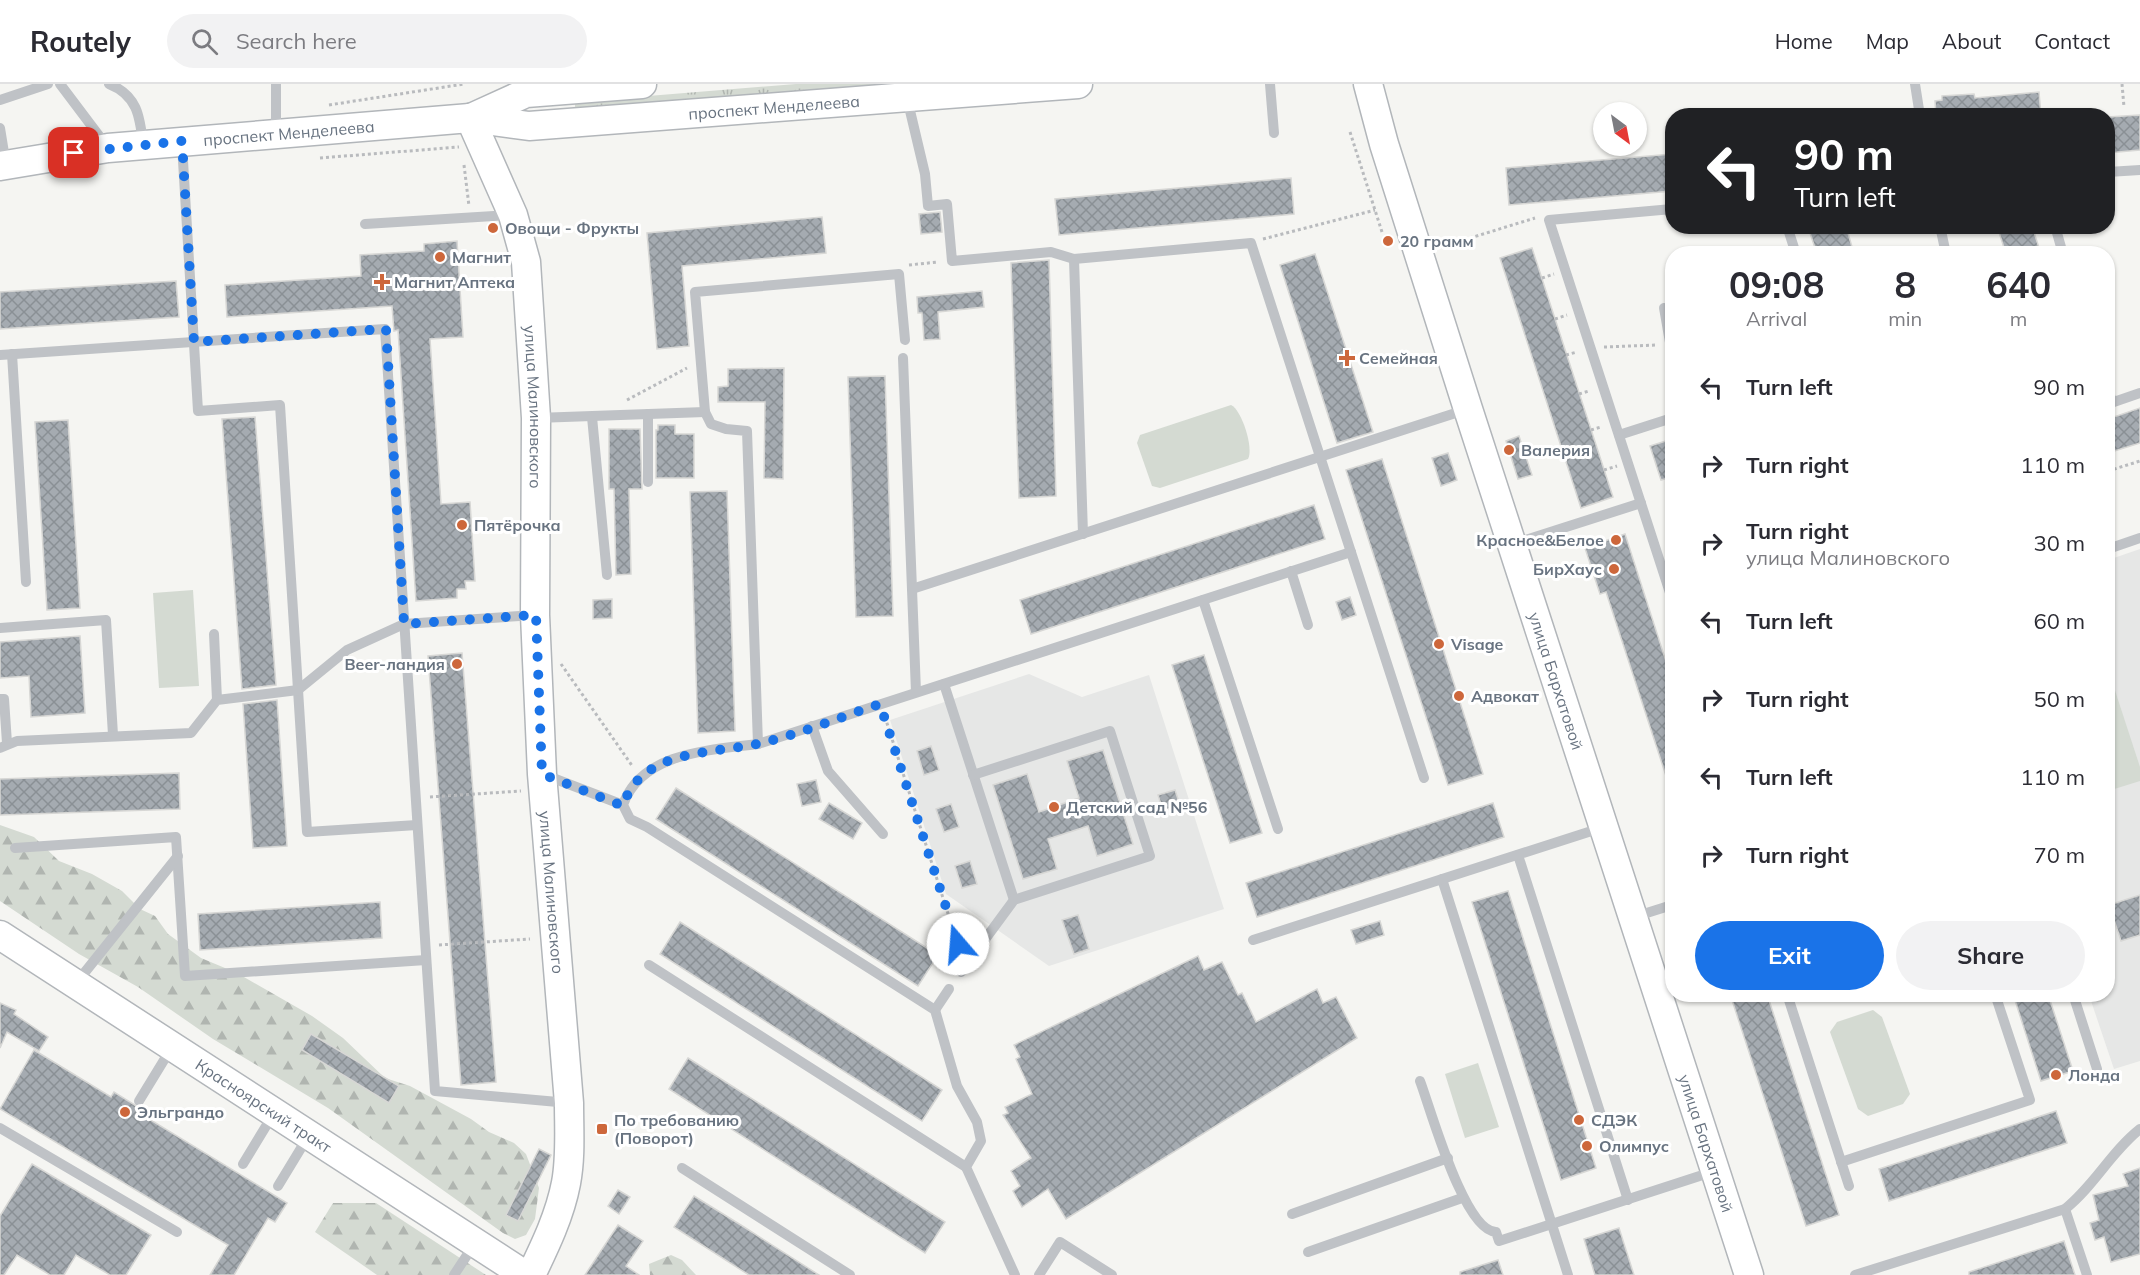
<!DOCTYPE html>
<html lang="en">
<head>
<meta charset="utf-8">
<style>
  :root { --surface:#fff; --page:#f2f2f3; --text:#2b2b33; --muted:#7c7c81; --line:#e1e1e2; --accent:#1a73e8 }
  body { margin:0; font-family:Mulish,sans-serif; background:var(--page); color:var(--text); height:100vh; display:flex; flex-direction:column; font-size:22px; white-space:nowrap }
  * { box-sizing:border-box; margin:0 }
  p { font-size:20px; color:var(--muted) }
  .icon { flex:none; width:33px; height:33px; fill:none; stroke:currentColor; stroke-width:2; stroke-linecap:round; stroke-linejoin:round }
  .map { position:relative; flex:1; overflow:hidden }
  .drawer { position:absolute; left:1665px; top:162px; width:450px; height:756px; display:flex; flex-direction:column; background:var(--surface); border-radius:24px; box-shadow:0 2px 4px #0004 }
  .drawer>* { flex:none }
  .guide { position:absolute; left:1665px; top:24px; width:450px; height:126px; border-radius:24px; box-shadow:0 2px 4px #0004; background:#202124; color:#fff; overflow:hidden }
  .needle { width:39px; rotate:148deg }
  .buttons { position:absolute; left:1593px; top:18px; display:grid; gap:12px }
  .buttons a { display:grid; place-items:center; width:54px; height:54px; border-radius:50%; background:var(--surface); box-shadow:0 2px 4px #0004; font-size:30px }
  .pin { position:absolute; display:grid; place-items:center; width:51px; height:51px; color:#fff; margin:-26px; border-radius:12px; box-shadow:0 3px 9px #0006 }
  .me { position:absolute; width:66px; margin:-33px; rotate:342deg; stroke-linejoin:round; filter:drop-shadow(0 0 4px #0008) }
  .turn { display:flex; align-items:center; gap:21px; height:126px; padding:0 30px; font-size:27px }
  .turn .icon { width:78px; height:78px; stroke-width:2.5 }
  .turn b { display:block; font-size:42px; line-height:51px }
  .eta { display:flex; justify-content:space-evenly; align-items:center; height:102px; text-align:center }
  .eta b { font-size:36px; font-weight:700; line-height:42px }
  .action { display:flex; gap:12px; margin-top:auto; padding:12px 30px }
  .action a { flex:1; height:69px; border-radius:36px; background:var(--accent); color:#fff; font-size:24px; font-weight:700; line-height:69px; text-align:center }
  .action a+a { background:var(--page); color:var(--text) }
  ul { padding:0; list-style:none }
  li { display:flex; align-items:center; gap:18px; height:78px; padding:0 30px }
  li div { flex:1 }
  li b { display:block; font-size:22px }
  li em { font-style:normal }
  header { display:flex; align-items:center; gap:36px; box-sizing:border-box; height:84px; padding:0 30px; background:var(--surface); border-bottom:2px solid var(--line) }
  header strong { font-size:28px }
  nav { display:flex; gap:33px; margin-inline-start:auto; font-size:21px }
  .search { width:420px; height:54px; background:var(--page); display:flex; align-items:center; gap:15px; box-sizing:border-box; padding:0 21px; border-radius:33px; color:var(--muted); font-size:22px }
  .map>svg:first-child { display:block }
</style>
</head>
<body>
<header>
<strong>Routely</strong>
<div class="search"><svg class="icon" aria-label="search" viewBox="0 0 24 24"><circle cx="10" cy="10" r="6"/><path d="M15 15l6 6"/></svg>Search here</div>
<nav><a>Home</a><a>Map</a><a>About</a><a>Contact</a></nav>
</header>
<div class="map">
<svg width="2140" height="1191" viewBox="0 0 2140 1191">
  <defs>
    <pattern id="grass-tufts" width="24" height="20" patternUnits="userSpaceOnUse" patternTransform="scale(1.5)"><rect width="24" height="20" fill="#d4dad2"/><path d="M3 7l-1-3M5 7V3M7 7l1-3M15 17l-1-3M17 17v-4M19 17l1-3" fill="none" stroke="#b0b5b0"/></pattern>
    <pattern id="forest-firs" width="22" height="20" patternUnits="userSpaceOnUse" patternTransform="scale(1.5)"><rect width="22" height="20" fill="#d4dad2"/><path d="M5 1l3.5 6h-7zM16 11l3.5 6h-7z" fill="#b0b5b0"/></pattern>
    <pattern id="building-cross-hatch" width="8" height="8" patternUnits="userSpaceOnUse" patternTransform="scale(1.5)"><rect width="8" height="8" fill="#a5abb1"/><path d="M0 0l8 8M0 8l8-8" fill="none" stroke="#8a9095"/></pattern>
  </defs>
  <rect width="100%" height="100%" fill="#f5f5f2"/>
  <!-- built -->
  <g fill="#e6e7e6">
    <polygon points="2140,465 2140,977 2114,985 2089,911 2108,910 2108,476"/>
    <polygon points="1029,590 1082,613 1149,591 1224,825 1049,882 946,810 890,636"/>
  </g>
  <!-- grass -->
  <polygon fill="url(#grass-tufts)" points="796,0 908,0 575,27 575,18"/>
  <!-- forest -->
  <g fill="url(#forest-firs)">
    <polygon points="0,741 34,753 59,777 92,790 122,807 140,825 155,832 168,850 201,874 237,889 312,932 343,954 385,994 410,1002 471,1035 489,1048 514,1059 526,1070 539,1104 535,1135 526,1151 515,1155 503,1149 328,1024 213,955 138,903 79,870 0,817"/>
    <polygon points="333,1119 376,1119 486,1191 377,1191 315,1148"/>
    <polygon points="671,1171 682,1176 696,1191 650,1191 649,1180"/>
  </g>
  <!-- park -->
  <g fill="#d4dad2">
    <path d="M1231 321C1242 326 1254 365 1248 375L1160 404 1152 402 1137 359 1140 351Z"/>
    <polygon points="193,506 199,602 159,604 153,509"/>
    <polygon points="2108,585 2140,683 2140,697 2108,707"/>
    <polygon points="1873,926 1882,933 1910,1010 1903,1020 1868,1032 1858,1025 1830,948 1837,938"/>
    <polygon points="1478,979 1499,1043 1465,1054 1445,990"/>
  </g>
  <!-- building -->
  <g fill="url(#building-cross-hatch)" stroke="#d7d7d5" stroke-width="1.5">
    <polygon points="2039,8 2041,32 1936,32 1935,17 1942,16 1942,12 1974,10 1975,14"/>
    <polygon points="2140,31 2140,66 2108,69 2108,33"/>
    <polygon points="1672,70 1672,107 1509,121 1506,84"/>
    <polygon points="1291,94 1294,130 1059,151 1055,115"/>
    <polygon points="940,128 942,148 921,150 919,130"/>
    <polygon points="822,133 826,169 682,182 689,262 657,265 647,149"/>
    <polygon points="1819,142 1846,142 1854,170 1817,170 1809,146"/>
    <polygon points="1997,142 2032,142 2041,170 2006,170"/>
    <polygon points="457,157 463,253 430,255 441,420 470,418 475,497 465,497 466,505 457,505 457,514 416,517 398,246 394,247 392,222 227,233 225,201 361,192 360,171 424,167 424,160"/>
    <polygon points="1532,164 1613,413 1581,424 1500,174"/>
    <polygon points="1315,170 1373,348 1337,359 1280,181"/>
    <polygon points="1049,176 1056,412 1019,414 1011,179"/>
    <polygon points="176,197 179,233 0,245 0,208"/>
    <polygon points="982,207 984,223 938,228 940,255 924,256 922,229 918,229 917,213"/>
    <polygon points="784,284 783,395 764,394 765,318 718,318 718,303 728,302 728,285"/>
    <polygon points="885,292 893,532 856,533 848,293"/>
    <polygon points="2140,324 2140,359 2108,369 2108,335"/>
    <polygon points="255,333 276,601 242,605 222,335"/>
    <polygon points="68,336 80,524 47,526 35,338"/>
    <polygon points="658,341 675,341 675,350 694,350 694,394 656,394 656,346 658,346"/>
    <polygon points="609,345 640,345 642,405 629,405 631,490 616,491 614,405 609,405"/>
    <polygon points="1519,352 1532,391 1518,395 1506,357"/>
    <polygon points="1672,355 1672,393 1661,396 1650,362"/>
    <polygon points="1448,369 1457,396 1441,402 1432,374"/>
    <polygon points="1382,375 1483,690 1448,701 1346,386"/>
    <polygon points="727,407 735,647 698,649 690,408"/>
    <polygon points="1314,421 1325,455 1031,550 1020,516"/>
    <polygon points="1625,450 1672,596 1672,704 1670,704 1606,508 1600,510 1585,464"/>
    <polygon points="1350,513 1356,531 1342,536 1336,518"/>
    <polygon points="612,515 612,534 593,535 593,516"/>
    <polygon points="80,552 85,629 31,633 29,592 0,594 0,558"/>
    <polygon points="462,569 496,998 461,1001 428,572"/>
    <polygon points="1204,571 1262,749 1230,759 1172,581"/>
    <polygon points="277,616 287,762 253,764 243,620"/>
    <polygon points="931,662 939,686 924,691 917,667"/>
    <polygon points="1103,666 1133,760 1097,772 1088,742 1048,755 1057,785 1023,795 993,701 1027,690 1039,728 1079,714 1067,677"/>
    <polygon points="179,689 180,725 0,731 0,695"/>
    <polygon points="816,696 821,718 802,722 797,700"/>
    <polygon points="676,704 938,871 918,902 656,735"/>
    <polygon points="1175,706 1180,721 1163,727 1158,711"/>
    <polygon points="829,719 862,739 853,755 819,735"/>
    <polygon points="1493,719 1504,753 1257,833 1246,799"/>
    <polygon points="951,720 959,743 944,748 936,725"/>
    <polygon points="970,777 977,800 962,804 955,782"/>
    <polygon points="1508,807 1596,1084 1561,1096 1472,818"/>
    <polygon points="2140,811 2140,851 2121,857 2109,821"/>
    <polygon points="380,818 382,854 200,866 198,830"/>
    <polygon points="1078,831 1089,865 1074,870 1062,836"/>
    <polygon points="1380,837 1384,851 1356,860 1351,846"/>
    <polygon points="680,838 942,1006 922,1037 660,870"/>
    <polygon points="1198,872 1204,886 1222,878 1238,911 1242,909 1256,938 1317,905 1323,919 1336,913 1357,954 1066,1135 1048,1105 1022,1123 1013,1107 1020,1102 1011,1087 1031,1074 1003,1031 1008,1029 1005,1023 1032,1010 1016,975 1020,973 1014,961"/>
    <polygon points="1730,910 1767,910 1839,1131 1806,1142"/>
    <polygon points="2013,910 2048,910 2073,987 2041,997"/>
    <polygon points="0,919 16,926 14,930 48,953 39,967 7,948 0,964"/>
    <polygon points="311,950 399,1002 389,1019 302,966"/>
    <polygon points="34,966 111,1013 114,1008 146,1028 144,1032 287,1119 275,1138 268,1134 234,1191 210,1191 228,1161 0,1025"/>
    <polygon points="688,974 945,1138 925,1169 669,1005"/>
    <polygon points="2056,1027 2067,1059 1889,1117 1879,1085"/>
    <polygon points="539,1065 551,1071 518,1137 506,1131"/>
    <polygon points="32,1080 151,1151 126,1191 110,1191 76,1171 64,1191 50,1191 17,1171 4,1191 0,1191 0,1132"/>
    <polygon points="2140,1084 2140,1170 2111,1178 2104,1153 2095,1156 2090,1139 2099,1136 2093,1111 2128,1102 2123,1090"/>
    <polygon points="618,1106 630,1113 619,1130 608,1122"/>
    <polygon points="694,1112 744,1143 819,1191 749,1191 674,1143"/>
    <polygon points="618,1141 643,1157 626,1182 639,1191 585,1191"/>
    <polygon points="1619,1144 1634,1191 1595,1191 1584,1155"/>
    <polygon points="2064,1157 2075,1191 1969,1191 1969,1188"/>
    <polygon points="1498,1176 1503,1191 1460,1191 1460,1188"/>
  </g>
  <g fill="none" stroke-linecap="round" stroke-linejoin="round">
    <!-- secondary casing -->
    <g stroke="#b2b6ba" stroke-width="31">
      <g id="secondary">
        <path id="s1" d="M1368 0 1384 60 1468 325 1749 1191"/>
        <path id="s2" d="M470 34 513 131 526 178 536 334 535 531 542 690 569 1019C569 1046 571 1073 566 1099 560 1131 545 1162 531 1191"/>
        <polyline points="471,34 526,9 642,0"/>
        <path id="s3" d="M0 82 108 64 470 34 529 42 1078 0"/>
        <path id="s4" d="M0 851 525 1191"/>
      </g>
    </g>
    <!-- path -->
    <g stroke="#b9bbbe" stroke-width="3" stroke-dasharray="3 3" stroke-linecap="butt">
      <polyline points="2122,0 2124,23"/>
      <polyline points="329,21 464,0"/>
      <polyline points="1350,48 1382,148"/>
      <polyline points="320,74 459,63"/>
      <polyline points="464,81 469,122"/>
      <polyline points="1263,155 1375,126"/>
      <polyline points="1441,163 1535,134"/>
      <polyline points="909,181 938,178"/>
      <polyline points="1542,194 1554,190"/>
      <polyline points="1555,235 1567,231"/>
      <polyline points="1604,263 1657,261"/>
      <polyline points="1566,271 1577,268"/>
      <polyline points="1579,310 1589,307"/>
      <polyline points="627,316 687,284"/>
      <polyline points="1591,346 1601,343"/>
      <polyline points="1604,386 1617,382"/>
      <polyline points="2108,387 2140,377"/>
      <polyline points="561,580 633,683"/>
      <polyline points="885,633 960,867"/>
      <polyline points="430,713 521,707"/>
      <polyline points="439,861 530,855"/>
    </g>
    <!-- lane -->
    <g stroke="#bfc2c6" stroke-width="10">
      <polyline points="60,0 106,61"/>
      <path d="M109 0C137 11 140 32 143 60"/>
      <polyline points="276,0 276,48"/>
      <polyline points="1270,0 1274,49"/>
      <polyline points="1915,0 1920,32"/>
      <polyline points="907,14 925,90 928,122 947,120 952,177 1051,168 1074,175 1251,159 1424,694"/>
      <polyline points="0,16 48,0"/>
      <polyline points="0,44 6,81"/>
      <polyline points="182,60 198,327 280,321 307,748 417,741"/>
      <polyline points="2108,88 2140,86"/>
      <polyline points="1672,125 1549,136 1672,515"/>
      <polyline points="365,140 510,131"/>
      <polyline points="1787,142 1796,170"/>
      <polyline points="1940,142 1946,170"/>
      <polyline points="2055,142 2063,170"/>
      <polyline points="1074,175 1083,450"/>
      <polyline points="1664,224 1672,270"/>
      <polyline points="12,270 26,498"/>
      <polyline points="0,271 385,245 435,1007 569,1019"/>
      <polyline points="903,274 916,608"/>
      <polyline points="2108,304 2112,318"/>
      <polyline points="2108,320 2140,309"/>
      <polyline points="648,330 648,398"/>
      <polyline points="592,333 607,491"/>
      <polyline points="536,334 705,328"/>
      <polyline points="1619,351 1672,334"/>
      <polyline points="1513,460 1641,419"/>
      <polyline points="2108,465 2140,454"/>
      <polyline points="1291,487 1308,541"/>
      <polyline points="912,505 1468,325"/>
      <polyline points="1203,516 1278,745"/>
      <polyline points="0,544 106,536 113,651"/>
      <polyline points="214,550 217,616"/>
      <polyline points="944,600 1014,816"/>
      <polyline points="0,615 4,615 7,659"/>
      <polyline points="812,642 828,687 883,750"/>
      <polyline points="758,660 747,347 726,345 711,340 705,328 695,208 899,190 905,256"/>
      <polyline points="0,664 17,657 191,649 217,616 298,606 347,566 404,540 535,531"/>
      <polyline points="545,691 623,721"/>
      <polyline points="15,764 176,753 185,892 426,876"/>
      <polyline points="1518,771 1628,1116"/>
      <polyline points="1442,795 1568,1191"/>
      <polyline points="1634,833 1672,821"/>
      <polyline points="1253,856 1604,743"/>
      <polyline points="649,881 966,1083"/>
      <polyline points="961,888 1014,816 1150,772 1110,647 973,691"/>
      <polyline points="77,898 178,772"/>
      <polyline points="1787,910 1849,1102"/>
      <polyline points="2073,910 2097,985"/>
      <polyline points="935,926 949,905"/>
      <path d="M1420 997C1431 1026 1464 1147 1496 1148L1499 1157 1715 1087"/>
      <polyline points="139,1017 172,963"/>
      <polyline points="0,1044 177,1148"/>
      <polyline points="1841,1078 2030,1016 1995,910"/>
      <polyline points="243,1080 274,1029"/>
      <polyline points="682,1084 850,1191"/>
      <polyline points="278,1102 309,1051"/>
      <polyline points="2065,1125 2087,1191"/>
      <polyline points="1292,1130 1448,1074"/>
      <polyline points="1308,1168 1462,1114"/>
      <polyline points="454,1191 475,1159"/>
      <path d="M1015 1191 966 1083 981 1057 977 1038 957 1002 935 926 647 743 630 735 623 721C641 668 711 666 758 660L1351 468"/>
      <polyline points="1039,1191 1060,1158 1112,1191"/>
      <path d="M1855 1191 2065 1125C2094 1102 2111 1068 2140 1045"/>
    </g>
    <!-- secondary -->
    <use href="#secondary" stroke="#fff" stroke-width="28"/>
  </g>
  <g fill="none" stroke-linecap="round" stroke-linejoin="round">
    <!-- route -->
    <path stroke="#1a73e8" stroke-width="10" stroke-dasharray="0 18" d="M74 69 182 57 194 258 386 245 404 540 536 531 542 690 623 722C641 665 711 670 757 660 799 651 840 633 880 620L958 860"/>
  </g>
  <!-- markers -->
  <g fill="#cd673b" stroke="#fff" stroke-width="2">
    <circle cx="493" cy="144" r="6"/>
    <circle cx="1388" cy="157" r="6"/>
    <circle cx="440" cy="173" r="6"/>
    <path d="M379 189h6v6h6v6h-6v6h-6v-6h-6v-6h6z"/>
    <path d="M1344 265h6v6h6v6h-6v6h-6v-6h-6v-6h6z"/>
    <circle cx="1509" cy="366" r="6"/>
    <circle cx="462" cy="441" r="6"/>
    <circle cx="1616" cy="456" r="6"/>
    <circle cx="1614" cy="485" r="6"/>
    <circle cx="1439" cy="560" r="6"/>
    <circle cx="457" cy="580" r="6"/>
    <circle cx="1459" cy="612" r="6"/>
    <circle cx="1054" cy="723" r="6"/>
    <circle cx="2056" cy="991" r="6"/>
    <circle cx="125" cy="1028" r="6"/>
    <circle cx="1579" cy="1036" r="6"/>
    <rect x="596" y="1039" width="12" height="12" rx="3"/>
    <circle cx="1587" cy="1062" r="6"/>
  </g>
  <g text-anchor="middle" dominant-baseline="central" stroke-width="6" stroke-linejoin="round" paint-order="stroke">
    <!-- street labels -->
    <g font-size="16" fill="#687380" stroke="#fff">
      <text stroke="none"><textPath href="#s3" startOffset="778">проспект Менделеева</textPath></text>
      <text stroke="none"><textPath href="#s3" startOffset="291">проспект Менделеева</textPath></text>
      <text stroke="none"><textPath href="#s2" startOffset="300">улица Малиновского</textPath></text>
      <text stroke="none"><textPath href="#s1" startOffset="626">улица Бархатовой</textPath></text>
      <text stroke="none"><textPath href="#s2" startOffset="786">улица Малиновского</textPath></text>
      <text stroke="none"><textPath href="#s4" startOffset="314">Красноярский тракт</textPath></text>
      <text stroke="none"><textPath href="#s1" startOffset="1112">улица Бархатовой</textPath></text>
    </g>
    <!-- poi labels -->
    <g font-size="16" font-weight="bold" fill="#687380" stroke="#fff" text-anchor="start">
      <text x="505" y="144">Овощи - Фрукты</text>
      <text x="1400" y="157">20 грамм</text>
      <text x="452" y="173">Магнит</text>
      <text x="394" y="198">Магнит Аптека</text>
      <text x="1359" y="274">Семейная</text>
      <text x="1521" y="366">Валерия</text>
      <text x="474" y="441">Пятёрочка</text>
      <text x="1604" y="456" text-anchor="end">Красное&amp;Белое</text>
      <text x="1602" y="485" text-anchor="end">БирХаус</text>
      <text x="1451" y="560">Visage</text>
      <text x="445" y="580" text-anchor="end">Beer-ландия</text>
      <text x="1471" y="612">Адвокат</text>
      <text x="1066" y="723">Детский сад №56</text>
      <text x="2068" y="991">Лонда</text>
      <text x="137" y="1028">Эльграндо</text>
      <text x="614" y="1036">По требованию<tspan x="614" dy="18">(Поворот)</tspan></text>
      <text x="1591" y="1036">СДЭК</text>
      <text x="1599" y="1062">Олимпус</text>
    </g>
  </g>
</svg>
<div class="buttons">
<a><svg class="needle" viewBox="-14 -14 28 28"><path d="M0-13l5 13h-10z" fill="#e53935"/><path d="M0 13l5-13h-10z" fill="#7c7c81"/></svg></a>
</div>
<div class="pin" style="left:74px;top:69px;background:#d93025"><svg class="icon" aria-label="arrive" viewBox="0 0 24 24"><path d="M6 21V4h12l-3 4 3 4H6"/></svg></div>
<svg class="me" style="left:958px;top:860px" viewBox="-20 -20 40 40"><circle r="19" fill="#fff"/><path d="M0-13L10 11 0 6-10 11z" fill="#1a73e8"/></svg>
<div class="guide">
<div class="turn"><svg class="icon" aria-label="left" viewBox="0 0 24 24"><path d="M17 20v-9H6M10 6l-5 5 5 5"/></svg><div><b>90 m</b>Turn left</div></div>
</div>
<section class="drawer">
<div class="eta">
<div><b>09:08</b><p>Arrival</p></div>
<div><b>8</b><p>min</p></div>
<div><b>640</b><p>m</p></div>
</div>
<ul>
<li><svg class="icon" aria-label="left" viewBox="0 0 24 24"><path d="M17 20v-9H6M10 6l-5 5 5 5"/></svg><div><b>Turn left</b></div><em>90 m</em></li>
<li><svg class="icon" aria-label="right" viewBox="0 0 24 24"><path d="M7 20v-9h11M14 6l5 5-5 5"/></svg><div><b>Turn right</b></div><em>110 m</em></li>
<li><svg class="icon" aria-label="right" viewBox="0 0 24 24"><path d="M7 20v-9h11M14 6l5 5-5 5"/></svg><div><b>Turn right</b><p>улица Малиновского</p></div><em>30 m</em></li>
<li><svg class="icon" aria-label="left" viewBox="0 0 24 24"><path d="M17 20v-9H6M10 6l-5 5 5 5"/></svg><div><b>Turn left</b></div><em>60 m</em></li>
<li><svg class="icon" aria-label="right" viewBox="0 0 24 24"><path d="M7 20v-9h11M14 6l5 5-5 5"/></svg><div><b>Turn right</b></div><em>50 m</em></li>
<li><svg class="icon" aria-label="left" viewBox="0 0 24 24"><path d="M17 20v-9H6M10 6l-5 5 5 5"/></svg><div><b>Turn left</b></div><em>110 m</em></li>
<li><svg class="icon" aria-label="right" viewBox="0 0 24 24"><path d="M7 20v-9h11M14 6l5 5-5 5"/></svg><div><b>Turn right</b></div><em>70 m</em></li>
</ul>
<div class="action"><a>Exit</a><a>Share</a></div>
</section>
</div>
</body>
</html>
